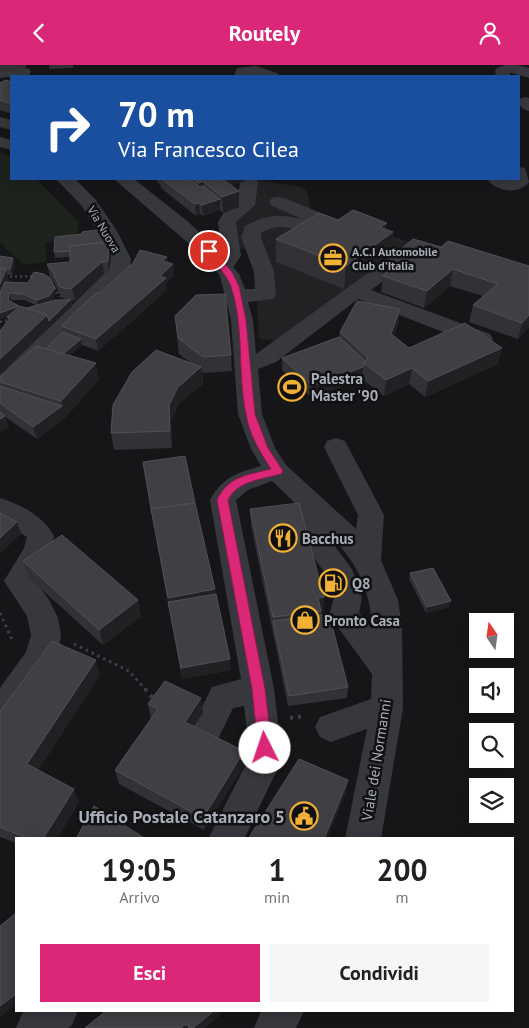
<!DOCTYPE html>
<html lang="it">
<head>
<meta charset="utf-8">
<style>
  :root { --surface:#fff; --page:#f6f6f6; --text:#202124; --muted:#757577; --accent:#db2777 }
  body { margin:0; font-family:"PT Sans",sans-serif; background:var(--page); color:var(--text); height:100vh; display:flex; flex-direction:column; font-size:19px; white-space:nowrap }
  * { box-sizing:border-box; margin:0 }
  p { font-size:16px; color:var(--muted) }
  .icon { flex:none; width:28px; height:28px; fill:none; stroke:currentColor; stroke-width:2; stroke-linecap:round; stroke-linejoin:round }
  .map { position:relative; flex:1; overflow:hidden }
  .panel { position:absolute; left:15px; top:772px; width:499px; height:175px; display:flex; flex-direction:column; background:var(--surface); border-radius:0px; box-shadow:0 2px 12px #0003 }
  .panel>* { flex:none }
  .banner { position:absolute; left:10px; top:10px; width:510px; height:105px; border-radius:0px; box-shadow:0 2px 12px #0003; background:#1a4fa0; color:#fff; overflow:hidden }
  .needle { width:32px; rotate:347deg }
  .controls { position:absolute; left:469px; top:548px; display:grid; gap:10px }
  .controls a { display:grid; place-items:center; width:45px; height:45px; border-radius:0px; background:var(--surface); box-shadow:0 2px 12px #0003; font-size:25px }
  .pin { position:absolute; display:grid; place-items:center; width:42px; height:42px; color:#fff; margin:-21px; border:2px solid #fff; border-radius:50%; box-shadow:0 1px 5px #0007 }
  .me { position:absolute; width:55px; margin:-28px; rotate:356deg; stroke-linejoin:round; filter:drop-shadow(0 0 4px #0008) }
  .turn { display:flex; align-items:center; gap:18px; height:105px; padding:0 25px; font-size:22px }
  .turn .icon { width:65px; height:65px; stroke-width:2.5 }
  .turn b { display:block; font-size:35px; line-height:42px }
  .eta { display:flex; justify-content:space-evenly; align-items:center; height:85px; text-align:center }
  .eta b { font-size:30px; font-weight:700; line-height:35px }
  .button { display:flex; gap:10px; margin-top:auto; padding:10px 25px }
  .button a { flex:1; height:58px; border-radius:0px; background:var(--accent); color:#fff; font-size:20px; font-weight:700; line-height:58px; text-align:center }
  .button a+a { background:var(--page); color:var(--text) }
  header { display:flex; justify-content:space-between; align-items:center; height:65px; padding:0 25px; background:var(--accent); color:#fff; font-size:22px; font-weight:700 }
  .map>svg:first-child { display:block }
</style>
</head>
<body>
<header><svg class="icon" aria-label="back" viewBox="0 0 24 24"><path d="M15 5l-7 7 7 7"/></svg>Routely<svg class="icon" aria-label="person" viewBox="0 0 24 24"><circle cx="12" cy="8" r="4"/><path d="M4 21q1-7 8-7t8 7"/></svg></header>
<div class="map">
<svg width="529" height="963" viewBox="0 0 529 963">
  <rect width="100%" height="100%" fill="#161618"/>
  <!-- built -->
  <polygon fill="#222225" points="253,114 301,122 307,126 312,147 410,177 276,276 259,274 256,212 246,184 237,184 232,162"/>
  <!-- green -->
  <polygon fill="#1c231d" points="0,88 11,92 11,114 36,114 79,157 76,173 45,178 47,197 24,200 0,178"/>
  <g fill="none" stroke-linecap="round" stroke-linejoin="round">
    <!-- path-far2 -->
    <g stroke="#3d3f44" stroke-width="2.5" stroke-dasharray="2 3" stroke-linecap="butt">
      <polyline points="0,212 36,211"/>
      <polyline points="49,214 60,232"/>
      <polyline points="0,257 9,255"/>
    </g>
    <!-- path-far1 -->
    <g stroke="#3d3f44" stroke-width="3" stroke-dasharray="2.5 4" stroke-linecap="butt">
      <polyline points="0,548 13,577"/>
      <polyline points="74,579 129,606 146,625"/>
    </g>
    <!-- path -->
    <g stroke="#3d3f44" stroke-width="4" stroke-dasharray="3 5" stroke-linecap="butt">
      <polyline points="145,624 155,636"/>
      <polyline points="290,653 304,651"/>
    </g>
    <!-- minor -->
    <g fill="#37383d" fill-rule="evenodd">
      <polygon points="505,0 517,0 529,3 529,13 512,8 510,8 510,11 496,11 495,6 497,3"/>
      <polygon points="256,1 277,8 279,11 234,11 237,3"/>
      <polygon points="24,3 29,4 31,7 29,10 0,13 0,5"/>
      <polygon points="525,32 529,33 529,46 523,44 519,39 519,34"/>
      <polygon points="0,52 11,55 11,65 0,62"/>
      <polygon points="0,72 11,75 11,85 0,82"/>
      <path d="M519 102 525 103 529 117C519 130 496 127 487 114H519Z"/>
      <polygon points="56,114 75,114 95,134 117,166 131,194 129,206 8,328 0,331 0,310 109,204 111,194 97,166 82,141"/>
      <path d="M114 114H134L186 155 221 187 218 157 225 146 237 138 240 118 238 114H256L258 118 255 140 236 157 241 191 233 202 239 209 245 224H255L254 207 241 172 245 161C266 149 283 149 305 155L272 141 269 137 272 133 278 132 284 133 341 156 345 164 342 168C337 169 331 171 326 171 301 171 287 153 261 168V172L274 207 276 230 273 234 248 237 253 255 256 289 405 181 419 177 426 179 429 183 426 187 419 189 371 225 490 269 493 274 490 279 482 281 474 279 358 234 276 297 258 304 262 349 275 383 286 400 356 464 358 450 324 382 327 376 336 373 345 376 384 450 381 495 398 535 402 562 403 643 381 774H345L367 664 331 677 320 672 315 662 320 652 371 634 372 609 329 550 334 533 326 509 310 488 296 439 272 416 248 425 236 435 274 624 281 683 278 703 244 774H208L245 701 249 683 244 641 233 643 217 676 206 681 195 676 190 666 212 622 241 614 210 435C223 412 236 408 261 401L251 384 238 349 231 255 220 211 202 190ZM334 475C359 500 371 529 372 564L359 548 362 533 352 504 336 483Z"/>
      <path d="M0 433C22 440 43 451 54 471L50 487 34 515 48 533 58 553 61 570 59 582 49 603 34 627 11 657 0 661V623L26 587 31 570 27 551 4 516 24 483 27 472 0 455Z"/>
      <polygon points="25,946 78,946 72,960 68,963 16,963 22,949"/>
      <polygon points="261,946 304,946 296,963 254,963"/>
    </g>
  </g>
  <!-- wall -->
  <g fill="#323236" fill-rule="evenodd">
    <polygon points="0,0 26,0 26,4 18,4 18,6 0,7"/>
    <polygon points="49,0 73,0 73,3 49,4"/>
    <polygon points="11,17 11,49 0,45 0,18"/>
    <polygon points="157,114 245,114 245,116 231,121 239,126 239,142 223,148 220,145 203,151 200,149 196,151 161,123 160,119 157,117"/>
    <polygon points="338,155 386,165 393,167 390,190 344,224 276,197 276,174"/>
    <path d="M55 172 111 189 109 208H104L75 235 71 236 72 241 0 309V266L8 256 7 252 0 254V191L15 199 12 210H7L9 217 55 223 56 229 51 236 67 235 61 232 55 219 50 211 47 199 70 197V192L55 193 54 187ZM11 235H25L37 241 27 243 19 241 11 237Z"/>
    <polygon points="441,182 529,201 529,262 518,274 469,257 473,240 483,231 450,221 424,243 381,227 383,211 387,207 389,194"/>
    <polygon points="167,192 168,198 173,199 174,211 166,218 167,225 98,286 82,280 70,290 99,314 65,353 37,374 4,351 9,363 0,367 0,312 46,284 63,267 61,261 100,228"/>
    <polygon points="400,244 398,260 394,271 409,283 498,299 425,332 409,319 384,331 362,314 312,333 282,305 282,293 339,272 340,267"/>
    <polygon points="175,251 231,290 232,306 204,308 202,306 203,319 179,338 171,356 172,383 114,385 111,368 192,299 179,289"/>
    <polygon points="143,397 195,438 216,529 231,605 182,614 154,461"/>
    <polygon points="250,444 324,532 323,548 321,548 321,550 348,622 347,633 288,641 251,460"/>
    <polygon points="23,496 141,551 103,580 28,512"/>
    <polygon points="410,508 449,542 426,548 409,514"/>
    <polygon points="100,610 38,705 79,737 57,774 16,774 16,778 0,772 0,647"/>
    <polygon points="148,639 203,648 194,661 244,686 244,700 204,765 119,719 115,705 151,653"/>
  </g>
  <!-- shaded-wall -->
  <g fill="#212124">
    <polygon points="217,114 245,114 245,116 218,125"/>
    <polygon points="203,116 204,132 200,133 199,118"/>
    <polygon points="239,126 239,142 223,148 222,132"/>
    <polygon points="220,134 220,145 203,151 202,140"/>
    <polygon points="199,138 200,149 196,151 195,139"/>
    <polygon points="387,158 385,173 393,167 390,190 344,224 346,201 380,162"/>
    <polygon points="109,177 111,189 109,208 108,196"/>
    <polygon points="167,192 168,204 173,199 174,211 166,218 167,225 98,286 96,274 160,211 162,196"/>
    <polygon points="13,193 15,199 12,210 10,204"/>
    <polygon points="102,197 104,208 75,235 72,223"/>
    <polygon points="453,204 450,221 424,243 427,226"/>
    <polygon points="6,205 9,217 2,233 0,225 0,219"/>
    <polygon points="55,223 56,229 50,237 38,241 37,235"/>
    <polygon points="9,228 11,235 10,242 8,235"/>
    <polygon points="70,235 72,241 50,262 49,256"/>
    <polygon points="19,241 19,248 0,254 0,248"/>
    <polygon points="400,244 398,260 389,285 391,269"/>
    <polygon points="47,250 50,262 0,309 0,294"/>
    <polygon points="529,250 529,262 518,274 522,258"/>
    <polygon points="81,274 82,280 56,302 54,296"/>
    <polygon points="502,283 498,299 425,332 428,316"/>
    <polygon points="96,298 99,314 65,353 37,374 33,362 62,341 61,336"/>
    <polygon points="201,302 203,319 179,338 171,356 172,383 170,366 169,340 178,322"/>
    <polygon points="363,302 362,314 312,333 313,321"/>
    <polygon points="412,303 409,319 384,331 386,315"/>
    <polygon points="5,351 9,363 0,367 0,354"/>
    <polygon points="17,457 21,469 0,489 0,473"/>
    <polygon points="215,524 216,540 168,537 170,548 168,533"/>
    <polygon points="324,532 323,548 321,548 321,546 318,533"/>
    <polygon points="138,535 141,551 103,580 99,565"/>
    <polygon points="451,536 449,542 426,548 427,542"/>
    <polygon points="230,594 231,605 182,614 181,603"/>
    <polygon points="96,595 100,610 33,713 27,699"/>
    <polygon points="201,633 203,648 187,671 185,657"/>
    <polygon points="244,686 244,700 204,765 203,753"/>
    <polygon points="348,715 346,728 327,774 324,774"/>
    <polygon points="74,724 79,737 57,774 43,774"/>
    <polygon points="16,929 16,940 0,952 0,936"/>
    <polygon points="214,946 219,946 220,951 205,963 193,963"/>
    <polygon points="186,959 187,963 181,963"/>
  </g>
  <!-- building -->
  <g fill="#3f3f44" stroke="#4f5156">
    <polygon points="6,15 11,17 11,39 0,35 0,18"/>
    <polygon points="162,114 189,114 200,122 203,121 220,134 202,140 199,138 195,139"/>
    <polygon points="194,114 222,114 239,126 222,132 203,116 199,118"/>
    <polygon points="353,145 387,158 380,162 393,167 346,201 276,174 319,148 338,155"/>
    <polygon points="104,164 108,177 70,181 70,186 54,187 55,172 82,169 82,167"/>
    <polygon points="413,174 441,182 448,176 529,201 529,250 522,258 473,240 498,219 453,204 427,226 383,211 399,197 389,194"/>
    <polygon points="109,177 108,196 102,197 72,223 66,224 59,221 53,207 47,199 70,197 70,181"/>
    <polygon points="140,185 167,192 162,196 173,199 160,211 166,213 96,274 61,261 97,227 100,228 133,198"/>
    <polygon points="0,191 13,193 10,204 0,203"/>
    <polygon points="0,204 6,205 0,219"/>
    <polygon points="34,207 44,209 50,213 55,223 49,231 37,235 23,229 9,228 8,235 19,241 0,248 0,227 5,217 28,218"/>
    <polygon points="225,229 231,290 203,292 178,273 175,251 196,230"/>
    <polygon points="55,235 70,235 49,256 47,250 27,243"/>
    <polygon points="357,236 400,244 391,269 409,283 465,258 502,283 428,316 412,303 386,315 364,298 368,293 340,267"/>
    <polygon points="20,241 47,250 0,294 0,266 10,253 7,252"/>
    <polygon points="63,267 81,274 63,289 46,284"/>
    <polygon points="339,272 365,296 364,298 363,302 313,321 282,293"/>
    <polygon points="36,281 96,298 61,336 0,317 0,312"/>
    <polygon points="156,285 201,302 178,322 169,340 170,366 111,368 113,340 132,307"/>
    <polygon points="0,321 62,341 33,362 0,338"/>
    <polygon points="0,347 5,351 0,354"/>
    <polygon points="185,391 195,438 151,444 152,449 143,397"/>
    <polygon points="195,438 215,524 168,533 151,444"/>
    <polygon points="299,438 324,532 318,533 321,546 273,552 250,444"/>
    <polygon points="0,448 17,457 0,473"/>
    <polygon points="62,470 138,535 99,565 23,496"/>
    <polygon points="433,503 451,536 427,542 410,508"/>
    <polygon points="216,529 230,594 181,603 168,537"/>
    <polygon points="329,549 348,622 289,631 273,556"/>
    <polygon points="52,576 96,595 27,699 74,724 43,774 30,774 0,762 0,647"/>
    <polygon points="165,616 201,633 185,657 244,686 203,753 115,705 158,644 148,639"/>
    <polygon points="299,694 348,715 324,774 248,774"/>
    <polygon points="94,741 146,774 76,774"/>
    <polygon points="16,848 16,929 0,941 0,861"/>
    <polygon points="106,946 214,946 193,963 189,963 186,959 181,963 85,963"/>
  </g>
  <!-- route -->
  <path fill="#db2777" stroke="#8e194d" d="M206 184H212L232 207 239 221 246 255 255 349 268 383 283 406 281 409C263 414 237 416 228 435L265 624 272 683 270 688 265 689 260 688 258 683 252 624 217 435C228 411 248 410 271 404 260 387 249 369 246 349 237 306 245 260 230 219 224 206 213 197 205 186Z"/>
  <!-- icons -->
  <defs>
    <g id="office-ring" transform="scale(1.4375)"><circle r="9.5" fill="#111113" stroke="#f2b134" stroke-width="1.5"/><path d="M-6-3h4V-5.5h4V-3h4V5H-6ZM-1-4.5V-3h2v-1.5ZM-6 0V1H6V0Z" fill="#f2b134"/></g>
    <g id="stadium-ring" transform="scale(1.4375)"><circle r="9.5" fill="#111113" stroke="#f2b134" stroke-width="1.5"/><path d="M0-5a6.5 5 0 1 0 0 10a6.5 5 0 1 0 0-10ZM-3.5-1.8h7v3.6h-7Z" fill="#f2b134"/></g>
    <g id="restaurant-ring" transform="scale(1.4375)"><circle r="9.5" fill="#111113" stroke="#f2b134" stroke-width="1.5"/><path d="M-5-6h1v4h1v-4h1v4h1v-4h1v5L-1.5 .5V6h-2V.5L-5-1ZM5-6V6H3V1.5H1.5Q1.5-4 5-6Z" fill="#f2b134"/></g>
    <g id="fuel-ring" transform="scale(1.4375)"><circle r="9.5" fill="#111113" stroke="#f2b134" stroke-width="1.5"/><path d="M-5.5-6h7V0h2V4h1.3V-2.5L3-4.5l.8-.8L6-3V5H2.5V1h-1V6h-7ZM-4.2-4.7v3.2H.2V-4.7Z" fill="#f2b134"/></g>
    <g id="shop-ring" transform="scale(1.4375)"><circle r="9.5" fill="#111113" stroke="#f2b134" stroke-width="1.5"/><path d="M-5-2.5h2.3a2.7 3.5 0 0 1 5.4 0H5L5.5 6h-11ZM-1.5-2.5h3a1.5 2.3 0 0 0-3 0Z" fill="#f2b134"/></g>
    <g id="civic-ring" transform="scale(1.4375)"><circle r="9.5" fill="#111113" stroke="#f2b134" stroke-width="1.5"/><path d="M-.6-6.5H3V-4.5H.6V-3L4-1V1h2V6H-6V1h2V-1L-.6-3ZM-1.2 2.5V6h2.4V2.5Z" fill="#f2b134"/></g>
  </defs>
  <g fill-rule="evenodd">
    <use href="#office-ring" x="333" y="193"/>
    <use href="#stadium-ring" x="292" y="322"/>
    <use href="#restaurant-ring" x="283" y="473"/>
    <use href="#fuel-ring" x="333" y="518"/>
    <use href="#shop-ring" x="305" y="555"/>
    <use href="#civic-ring" x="304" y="751"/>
  </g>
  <g text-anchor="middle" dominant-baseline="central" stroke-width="5" stroke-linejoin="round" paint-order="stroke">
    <!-- far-street labels -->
    <g font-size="12" fill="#a8adb8" stroke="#111113">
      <text transform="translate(104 164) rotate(59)">Via Nuova</text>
    </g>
    <!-- far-poi labels -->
    <g font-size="12" font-weight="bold" fill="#a8adb8" stroke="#111113" text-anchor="start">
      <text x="352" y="186">A.C.I Automobile<tspan x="352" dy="14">Club d'Italia</tspan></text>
    </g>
    <!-- poi labels -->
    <g font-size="15" font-weight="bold" fill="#a8adb8" stroke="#111113" text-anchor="start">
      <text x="311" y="313">Palestra<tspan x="311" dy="17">Master '90</tspan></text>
      <text x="302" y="473">Bacchus</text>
      <text x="352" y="518">Q8</text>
      <text x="324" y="555">Pronto Casa</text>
    </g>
    <!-- street labels -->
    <g font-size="15" fill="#a8adb8" stroke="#111113">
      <text transform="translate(376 695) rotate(-81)">Viale dei Normanni</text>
    </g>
    <!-- near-poi labels -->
    <g font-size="18" font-weight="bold" fill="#a8adb8" stroke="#111113" text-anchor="end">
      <text x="285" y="751">Ufficio Postale Catanzaro 5</text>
    </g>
  </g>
</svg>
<div class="controls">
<a><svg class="needle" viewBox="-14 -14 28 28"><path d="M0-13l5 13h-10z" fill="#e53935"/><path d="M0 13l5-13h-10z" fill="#757577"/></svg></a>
<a><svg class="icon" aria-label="sound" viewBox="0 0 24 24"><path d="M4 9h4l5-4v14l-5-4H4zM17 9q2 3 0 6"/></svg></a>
<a><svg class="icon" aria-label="search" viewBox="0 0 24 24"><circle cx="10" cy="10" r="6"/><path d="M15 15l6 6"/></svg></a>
<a><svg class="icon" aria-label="layers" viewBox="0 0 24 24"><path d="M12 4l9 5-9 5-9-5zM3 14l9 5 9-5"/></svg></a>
</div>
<div class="pin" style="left:209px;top:186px;background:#d93025"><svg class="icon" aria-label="arrive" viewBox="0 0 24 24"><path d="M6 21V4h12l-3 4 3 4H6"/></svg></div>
<svg class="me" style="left:265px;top:683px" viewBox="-20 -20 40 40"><circle r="19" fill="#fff"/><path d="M0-13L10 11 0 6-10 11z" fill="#db2777"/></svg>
<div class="banner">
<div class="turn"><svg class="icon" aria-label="right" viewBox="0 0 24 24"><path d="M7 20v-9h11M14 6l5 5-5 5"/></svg><div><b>70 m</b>Via Francesco Cilea</div></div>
</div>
<section class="panel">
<div class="eta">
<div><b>19:05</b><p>Arrivo</p></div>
<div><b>1</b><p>min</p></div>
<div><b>200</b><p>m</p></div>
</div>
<div class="button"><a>Esci</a><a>Condividi</a></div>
</section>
</div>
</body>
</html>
